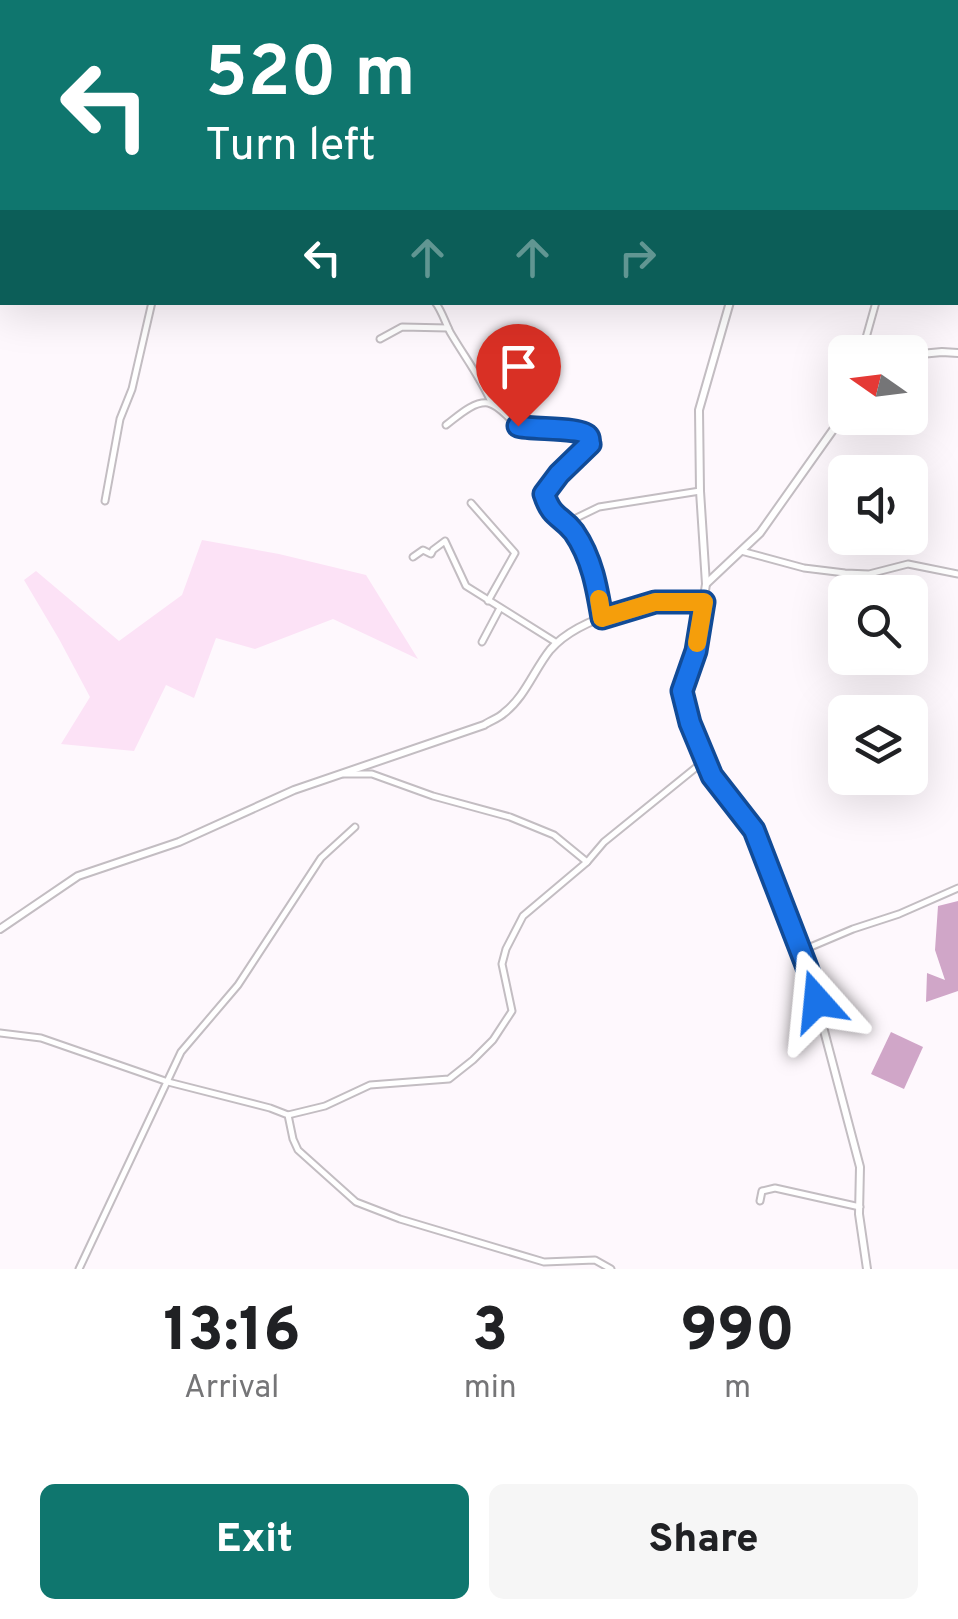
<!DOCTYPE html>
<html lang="en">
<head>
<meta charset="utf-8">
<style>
  :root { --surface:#fff; --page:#f6f6f6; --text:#202124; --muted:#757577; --accent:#0f766e }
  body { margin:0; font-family:Overpass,sans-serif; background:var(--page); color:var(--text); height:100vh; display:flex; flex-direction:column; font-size:38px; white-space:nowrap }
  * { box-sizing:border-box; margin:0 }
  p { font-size:32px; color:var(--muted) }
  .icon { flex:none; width:55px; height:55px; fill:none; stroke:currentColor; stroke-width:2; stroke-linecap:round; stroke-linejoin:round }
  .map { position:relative; height:1269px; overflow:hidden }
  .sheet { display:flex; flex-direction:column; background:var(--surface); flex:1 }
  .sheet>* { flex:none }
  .banner { position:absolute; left:0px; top:0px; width:960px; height:305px; box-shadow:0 10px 40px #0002; background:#0f766e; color:#fff; overflow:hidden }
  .needle { width:65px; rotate:284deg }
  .buttons { position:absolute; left:828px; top:335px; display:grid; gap:20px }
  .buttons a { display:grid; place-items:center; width:100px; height:100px; border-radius:15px; background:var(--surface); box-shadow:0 10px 40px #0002; font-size:50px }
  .pin { position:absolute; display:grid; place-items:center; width:85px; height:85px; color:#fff; margin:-102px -42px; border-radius:50% 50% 50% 0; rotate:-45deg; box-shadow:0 0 10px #0007 }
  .pin .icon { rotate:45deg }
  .me { position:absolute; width:110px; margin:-55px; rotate:342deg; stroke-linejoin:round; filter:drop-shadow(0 0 8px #0008) }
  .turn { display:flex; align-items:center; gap:35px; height:210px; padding:0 40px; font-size:45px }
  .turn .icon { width:130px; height:130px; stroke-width:2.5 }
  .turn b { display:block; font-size:70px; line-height:85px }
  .lanes { display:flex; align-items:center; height:95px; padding:0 40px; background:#0003; justify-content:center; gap:50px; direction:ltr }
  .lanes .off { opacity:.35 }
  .eta { display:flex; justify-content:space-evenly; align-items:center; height:170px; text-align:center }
  .eta b { font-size:60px; font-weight:800; line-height:70px }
  .primary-button { display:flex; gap:20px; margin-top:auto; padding:20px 40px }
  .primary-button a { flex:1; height:115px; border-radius:15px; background:var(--accent); color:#fff; font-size:40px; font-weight:800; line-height:115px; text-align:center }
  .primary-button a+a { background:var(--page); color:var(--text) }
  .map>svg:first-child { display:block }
</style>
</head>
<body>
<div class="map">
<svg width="958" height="1269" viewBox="0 0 958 1269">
  <rect width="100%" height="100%" fill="#fef8fd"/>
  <!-- green -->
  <polygon fill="#fce2f6" points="202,540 279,554 366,575 418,659 333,619 255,649 216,638 194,698 166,685 134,751 61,744 90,697 59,639 24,580 36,571 119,641 182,595"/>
  <!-- forest -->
  <g fill="#d0a6c8">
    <polygon points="958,901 958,991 926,1002 927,973 945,980 935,950 938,906"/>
    <polygon points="891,1032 923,1047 904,1089 871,1074"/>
  </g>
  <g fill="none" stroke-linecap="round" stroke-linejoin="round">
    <!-- street casing -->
    <g stroke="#c3bdc2" stroke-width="9">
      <g id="street">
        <polyline points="187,0 190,2"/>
        <polyline points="120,2 120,0"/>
        <polyline points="172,2 173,0"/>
        <polyline points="509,2 509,0"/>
        <polyline points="598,2 598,0"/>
        <polyline points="892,2 894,0"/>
        <polyline points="958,75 958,77"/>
        <polyline points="0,282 2,279"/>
        <path d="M435 302C442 311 445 322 450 332 464 356 481 378 492 404"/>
        <polyline points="380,339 402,327 448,328"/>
        <polyline points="862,352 876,302"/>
        <path d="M446 425C457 417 473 401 488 403 503 406 511 426 527 429 539 431 583 426 588 436 590 439 589 442 589 444L559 473 544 494C552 519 561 515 574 532 592 558 597 588 602 618"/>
        <polyline points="105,501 120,419 132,389 152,302"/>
        <polyline points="471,503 515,553 488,601"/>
        <polyline points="568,522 599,507 700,491"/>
        <polyline points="741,551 804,568 845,573 869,574 908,564 958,574"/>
        <polyline points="413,557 423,550 431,554 433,550 445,541 466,586 557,643"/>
        <polyline points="482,642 500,608"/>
        <polyline points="344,774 372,774 433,796 510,817 554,835 587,862"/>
        <polyline points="801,951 853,929 899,914 958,888"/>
        <polyline points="0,1033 41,1038 168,1082 270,1108 288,1115 293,1139 298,1150 356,1202 400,1219 544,1262 595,1260 611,1269"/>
        <polyline points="288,1115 325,1106 370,1085 449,1079 473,1060 493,1040 512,1011 502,964 506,949 523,916 587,862 604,842 704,761"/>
        <polyline points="760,1201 762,1191 775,1188 860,1207"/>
        <polyline points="79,1269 181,1052 238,985 321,858 355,827"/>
      </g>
    </g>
    <!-- secondary casing -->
    <g stroke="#c3bdc2" stroke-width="10">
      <g id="secondary">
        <polyline points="775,2 776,0"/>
        <polyline points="730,302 699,410 700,491 706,584 696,651 682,691 690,723 704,761 711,776 754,830 808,970 860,1167 859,1214 867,1269"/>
        <polyline points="910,355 942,352 958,353"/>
        <polyline points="707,583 760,533 845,413"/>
        <path d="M0 929 78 876 179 842 294 790 484 725C490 721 499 718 504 713 525 697 534 670 550 650 580 615 660 597 704 602"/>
      </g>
    </g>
    <!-- street -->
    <use href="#street" stroke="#fff" stroke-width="5"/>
    <!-- secondary -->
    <use href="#secondary" stroke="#fff" stroke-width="6"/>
  </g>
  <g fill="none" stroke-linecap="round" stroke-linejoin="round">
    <!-- route casing -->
    <g stroke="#114b97" stroke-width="25">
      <path id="route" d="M518 426C531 430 582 427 588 436 590 438 589 441 590 444L559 474 544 494C552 519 561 515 574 532 592 558 597 588 602 618L655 602H704L696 651 682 691 690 723 712 776 754 830 808 970 817 1001"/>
    </g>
    <!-- route -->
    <use href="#route" stroke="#1a73e8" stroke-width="18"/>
    <!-- slow -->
    <polyline stroke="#f59e0b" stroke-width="18" points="599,599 602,618 655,602 704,602 697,643"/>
  </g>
</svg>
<div class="buttons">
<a><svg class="needle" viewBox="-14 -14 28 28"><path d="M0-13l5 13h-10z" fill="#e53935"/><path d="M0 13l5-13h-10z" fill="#757577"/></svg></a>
<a><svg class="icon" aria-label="sound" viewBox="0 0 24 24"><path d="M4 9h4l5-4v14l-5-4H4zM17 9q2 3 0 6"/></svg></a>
<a><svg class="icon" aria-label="search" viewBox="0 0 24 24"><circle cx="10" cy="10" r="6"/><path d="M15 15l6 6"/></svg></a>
<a><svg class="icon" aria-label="layers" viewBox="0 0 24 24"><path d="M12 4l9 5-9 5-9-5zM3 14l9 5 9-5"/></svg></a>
</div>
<div class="pin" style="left:518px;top:426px;background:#d93025"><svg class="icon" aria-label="arrive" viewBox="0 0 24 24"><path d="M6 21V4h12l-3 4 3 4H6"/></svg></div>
<svg class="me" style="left:817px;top:1001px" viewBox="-20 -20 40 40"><path d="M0-17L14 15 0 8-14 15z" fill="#1a73e8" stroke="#fff" stroke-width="4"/></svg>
<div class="banner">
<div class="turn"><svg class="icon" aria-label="left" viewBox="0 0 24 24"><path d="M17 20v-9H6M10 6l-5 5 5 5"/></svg><div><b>520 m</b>Turn left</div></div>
<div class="lanes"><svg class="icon" aria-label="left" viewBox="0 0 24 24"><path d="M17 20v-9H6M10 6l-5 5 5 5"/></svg><svg class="icon off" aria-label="ahead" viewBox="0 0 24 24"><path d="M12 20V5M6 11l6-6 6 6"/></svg><svg class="icon off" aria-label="ahead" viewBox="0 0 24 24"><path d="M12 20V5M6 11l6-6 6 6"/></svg><svg class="icon off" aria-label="right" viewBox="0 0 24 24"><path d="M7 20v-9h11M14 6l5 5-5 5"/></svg></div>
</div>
</div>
<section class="sheet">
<div class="eta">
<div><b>13:16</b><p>Arrival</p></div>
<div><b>3</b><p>min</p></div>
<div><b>990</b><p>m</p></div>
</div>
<div class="primary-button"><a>Exit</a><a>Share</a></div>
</section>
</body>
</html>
